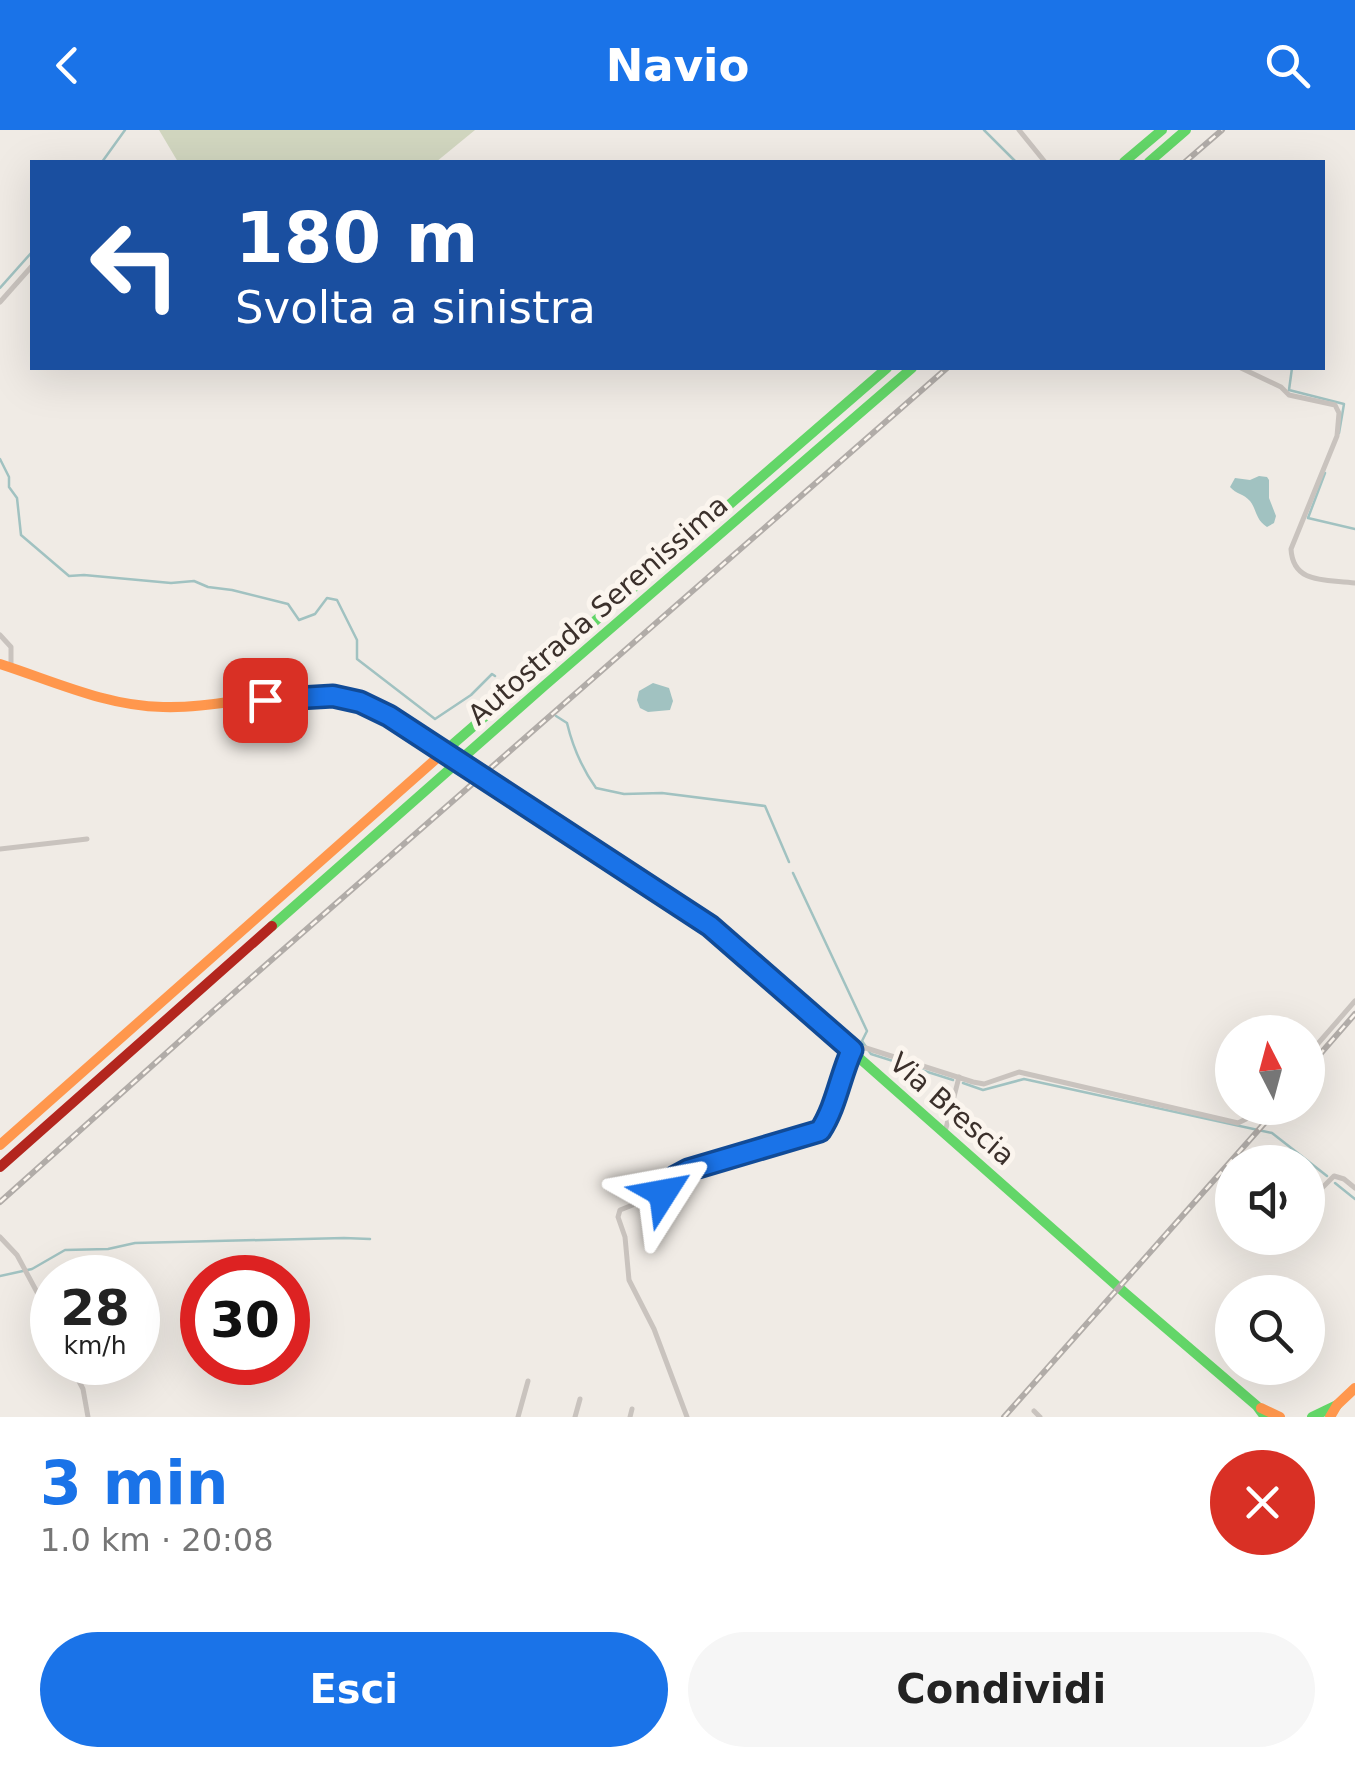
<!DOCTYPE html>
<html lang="it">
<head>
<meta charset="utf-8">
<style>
  :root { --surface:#fff; --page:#f6f6f6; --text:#222; --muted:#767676; --accent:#1a73e8 }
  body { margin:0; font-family:"DejaVu Sans",sans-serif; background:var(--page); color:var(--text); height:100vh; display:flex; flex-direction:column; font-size:38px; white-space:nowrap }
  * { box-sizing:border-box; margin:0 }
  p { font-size:32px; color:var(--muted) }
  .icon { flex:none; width:55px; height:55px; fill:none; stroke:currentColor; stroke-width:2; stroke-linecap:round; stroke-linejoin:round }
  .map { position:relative; height:1287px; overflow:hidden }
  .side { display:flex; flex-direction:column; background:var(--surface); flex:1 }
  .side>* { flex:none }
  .banner { position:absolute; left:30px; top:30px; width:1295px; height:210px; border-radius:0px; box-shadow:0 10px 40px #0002; background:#1a4fa0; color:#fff; overflow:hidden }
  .needle { width:65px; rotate:354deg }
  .tools { position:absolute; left:1215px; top:885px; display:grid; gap:20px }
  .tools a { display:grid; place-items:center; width:110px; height:110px; border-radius:50%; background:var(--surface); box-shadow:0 10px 40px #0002; font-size:50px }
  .speed { position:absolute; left:30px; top:1125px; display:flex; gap:20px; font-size:50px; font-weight:700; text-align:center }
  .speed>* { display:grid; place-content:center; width:130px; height:130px; border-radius:50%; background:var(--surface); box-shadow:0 10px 40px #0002; line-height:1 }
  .speed small { font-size:25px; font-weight:400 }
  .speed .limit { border:15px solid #d22; background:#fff; color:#111 }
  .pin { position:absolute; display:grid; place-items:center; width:85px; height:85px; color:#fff; margin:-42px; border-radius:20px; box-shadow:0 5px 15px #0006 }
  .me { position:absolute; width:110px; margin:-55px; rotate:56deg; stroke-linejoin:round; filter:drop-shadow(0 0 8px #0008) }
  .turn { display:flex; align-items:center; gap:35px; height:210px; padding:0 40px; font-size:45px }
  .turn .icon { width:130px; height:130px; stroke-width:2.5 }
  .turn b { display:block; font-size:70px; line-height:85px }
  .round { display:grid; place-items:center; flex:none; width:105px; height:105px; border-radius:52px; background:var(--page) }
  .summary { display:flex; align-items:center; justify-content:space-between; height:170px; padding:0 40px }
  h1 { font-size:60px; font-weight:700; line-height:75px; color:var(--accent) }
  .action { display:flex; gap:20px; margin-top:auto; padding:20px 40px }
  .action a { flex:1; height:115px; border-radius:60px; background:var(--accent); color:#fff; font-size:40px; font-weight:700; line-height:115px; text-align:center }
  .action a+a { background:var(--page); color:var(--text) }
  header { display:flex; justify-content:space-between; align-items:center; height:130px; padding:0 40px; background:var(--accent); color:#fff; font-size:45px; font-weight:700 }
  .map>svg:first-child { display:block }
</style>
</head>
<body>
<header><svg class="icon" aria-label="back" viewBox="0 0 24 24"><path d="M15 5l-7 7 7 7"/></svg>Navio<svg class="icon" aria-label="search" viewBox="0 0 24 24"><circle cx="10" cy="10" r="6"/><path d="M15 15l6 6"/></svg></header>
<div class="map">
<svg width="1355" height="1287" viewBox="0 0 1355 1287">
  <rect width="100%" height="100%" fill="#f0ebe5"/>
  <!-- green -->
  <polygon fill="#d1d6bf" points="159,0 475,0 436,32 178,32"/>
  <!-- water -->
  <g fill="#a1c2c1">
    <path d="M1259 346 1267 347 1269 350V368L1276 386 1274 393 1267 397C1255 389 1257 380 1250 371 1244 364 1236 364 1230 357L1235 348 1250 350Z"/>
    <polygon points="653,553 669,558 673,571 670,580 648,582 640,578 637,570 639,561"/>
  </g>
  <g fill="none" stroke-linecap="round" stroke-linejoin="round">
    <!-- stream -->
    <g stroke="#a1c2c1" stroke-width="2.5">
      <polyline points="984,0 1016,32"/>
      <polyline points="102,32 125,0"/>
      <polyline points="0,158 32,122"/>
      <polyline points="1292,238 1289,260 1344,274 1339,303"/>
      <polyline points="0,329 9,347 9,357 17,368 21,405 69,446 84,445 171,453 194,451 208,457 232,460 288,474 299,490 315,484 327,468 337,470 357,510 357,529 435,589 471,565 492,544 495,546"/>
      <polyline points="1325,343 1308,388 1355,399"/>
      <path d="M556 586 567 593C573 618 581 637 596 658L624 664 662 663 765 676 789 732"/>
      <polyline points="793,743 867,901 862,911 871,924 953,950"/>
      <polyline points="963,953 983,960 1024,949 1272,1003 1327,1046"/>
      <polyline points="1335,1053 1355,1069"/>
      <polyline points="0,1146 32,1139 65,1120 108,1119 135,1113 344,1108 370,1109"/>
    </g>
    <!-- street -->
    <g stroke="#c9c3be" stroke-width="5">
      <polyline points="1019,0 1045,32"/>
      <polyline points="0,172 32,136"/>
      <path d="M1241 238 1281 257 1289 265 1335 275 1339 283 1337 306 1291 419C1293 455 1327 449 1355 453"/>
      <polyline points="0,505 11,517 11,538"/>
      <polyline points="0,719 87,709"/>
      <polyline points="1308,925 1355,871"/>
      <polyline points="945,1002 959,947"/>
      <polyline points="1308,1072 1334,1046 1344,1049 1355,1058"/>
      <polyline points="0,1107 17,1125 52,1190"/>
      <polyline points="69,1232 83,1259 88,1287"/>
      <polyline points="1034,1281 1040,1287"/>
      <polyline points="518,1287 528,1251"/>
      <polyline points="575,1287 580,1269"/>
      <polyline points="630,1287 632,1279"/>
      <path d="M687 1287 654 1199 629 1150 625 1107 618 1087 620 1080 663 1063 675 1047 688 1040 820 1001C836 977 840 946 853 921L866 918 973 952 984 954 1019 942 1238 993 1246 989 1257 978"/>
    </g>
    <!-- fast -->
    <g stroke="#63d668" stroke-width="10">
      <polyline points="1124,32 1162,0"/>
      <polyline points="1149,32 1186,0"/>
      <polyline points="445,621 887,238"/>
      <polyline points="666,767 710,796 1125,1163 1257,1276 1265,1287"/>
      <polyline points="272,796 544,556 912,238"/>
      <polyline points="1312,1287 1337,1275"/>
    </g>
    <!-- slow -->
    <g stroke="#ff974d" stroke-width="10">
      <path d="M0 534C53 551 106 576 163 577 220 579 283 557 339 567 357 570 373 578 389 586L666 767"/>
      <polyline points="0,1015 445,621"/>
      <polyline points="1261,1278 1280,1287"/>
      <polyline points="1330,1287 1337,1275 1355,1258"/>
    </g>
    <!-- jam -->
    <polyline stroke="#b3261e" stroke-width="10" points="0,1037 272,796"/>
    <!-- rail casing -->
    <g stroke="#b1aca8" stroke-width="6">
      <g id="rail">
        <polyline points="1185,32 1222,0"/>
        <polyline points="1308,938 1355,884"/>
        <polyline points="0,1072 211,883 947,238"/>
        <polyline points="1004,1287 1278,978"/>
      </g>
    </g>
    <!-- rail -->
    <use href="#rail" stroke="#fbf5ee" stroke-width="2.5" stroke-dasharray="8" stroke-linecap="butt"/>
  </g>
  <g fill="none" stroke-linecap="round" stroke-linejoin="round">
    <!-- route casing -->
    <g stroke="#114b97" stroke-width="25">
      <path id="route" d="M265 570 333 566 360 572 389 586 710 796 852 920C840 946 836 977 820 1001L688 1040 675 1047 663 1063"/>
    </g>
    <!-- route -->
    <use href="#route" stroke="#1a73e8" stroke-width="18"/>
  </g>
  <g text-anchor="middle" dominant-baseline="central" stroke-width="10" stroke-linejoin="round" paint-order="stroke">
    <!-- street labels -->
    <g font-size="28" fill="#3b302b" stroke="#fbf5ee">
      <text transform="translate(598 480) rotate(-41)">Autostrada Serenissima</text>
      <text transform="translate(952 979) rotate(41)">Via Brescia</text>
    </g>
  </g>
</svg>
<div class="tools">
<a><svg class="needle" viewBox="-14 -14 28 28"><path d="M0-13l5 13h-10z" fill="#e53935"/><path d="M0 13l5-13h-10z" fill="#767676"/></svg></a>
<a><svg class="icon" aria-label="sound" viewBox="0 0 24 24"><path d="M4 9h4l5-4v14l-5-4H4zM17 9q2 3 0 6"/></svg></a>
<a><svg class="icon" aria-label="search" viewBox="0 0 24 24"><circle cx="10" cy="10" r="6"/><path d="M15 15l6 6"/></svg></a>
</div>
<div class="speed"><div>28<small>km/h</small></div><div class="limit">30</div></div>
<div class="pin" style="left:265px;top:570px;background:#d93025"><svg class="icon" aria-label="arrive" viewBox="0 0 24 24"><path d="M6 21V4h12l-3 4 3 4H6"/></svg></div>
<svg class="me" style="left:663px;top:1063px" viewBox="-20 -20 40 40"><path d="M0-17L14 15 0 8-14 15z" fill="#1a73e8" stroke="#fff" stroke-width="4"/></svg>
<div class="banner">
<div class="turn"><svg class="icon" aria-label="left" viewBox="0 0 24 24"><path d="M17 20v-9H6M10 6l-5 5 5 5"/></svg><div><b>180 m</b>Svolta a sinistra</div></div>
</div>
</div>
<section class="side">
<div class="summary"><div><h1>3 min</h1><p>1.0 km · 20:08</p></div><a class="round" style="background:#d93025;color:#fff"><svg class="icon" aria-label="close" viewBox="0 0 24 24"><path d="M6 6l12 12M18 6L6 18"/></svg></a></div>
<div class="action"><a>Esci</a><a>Condividi</a></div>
</section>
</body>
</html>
